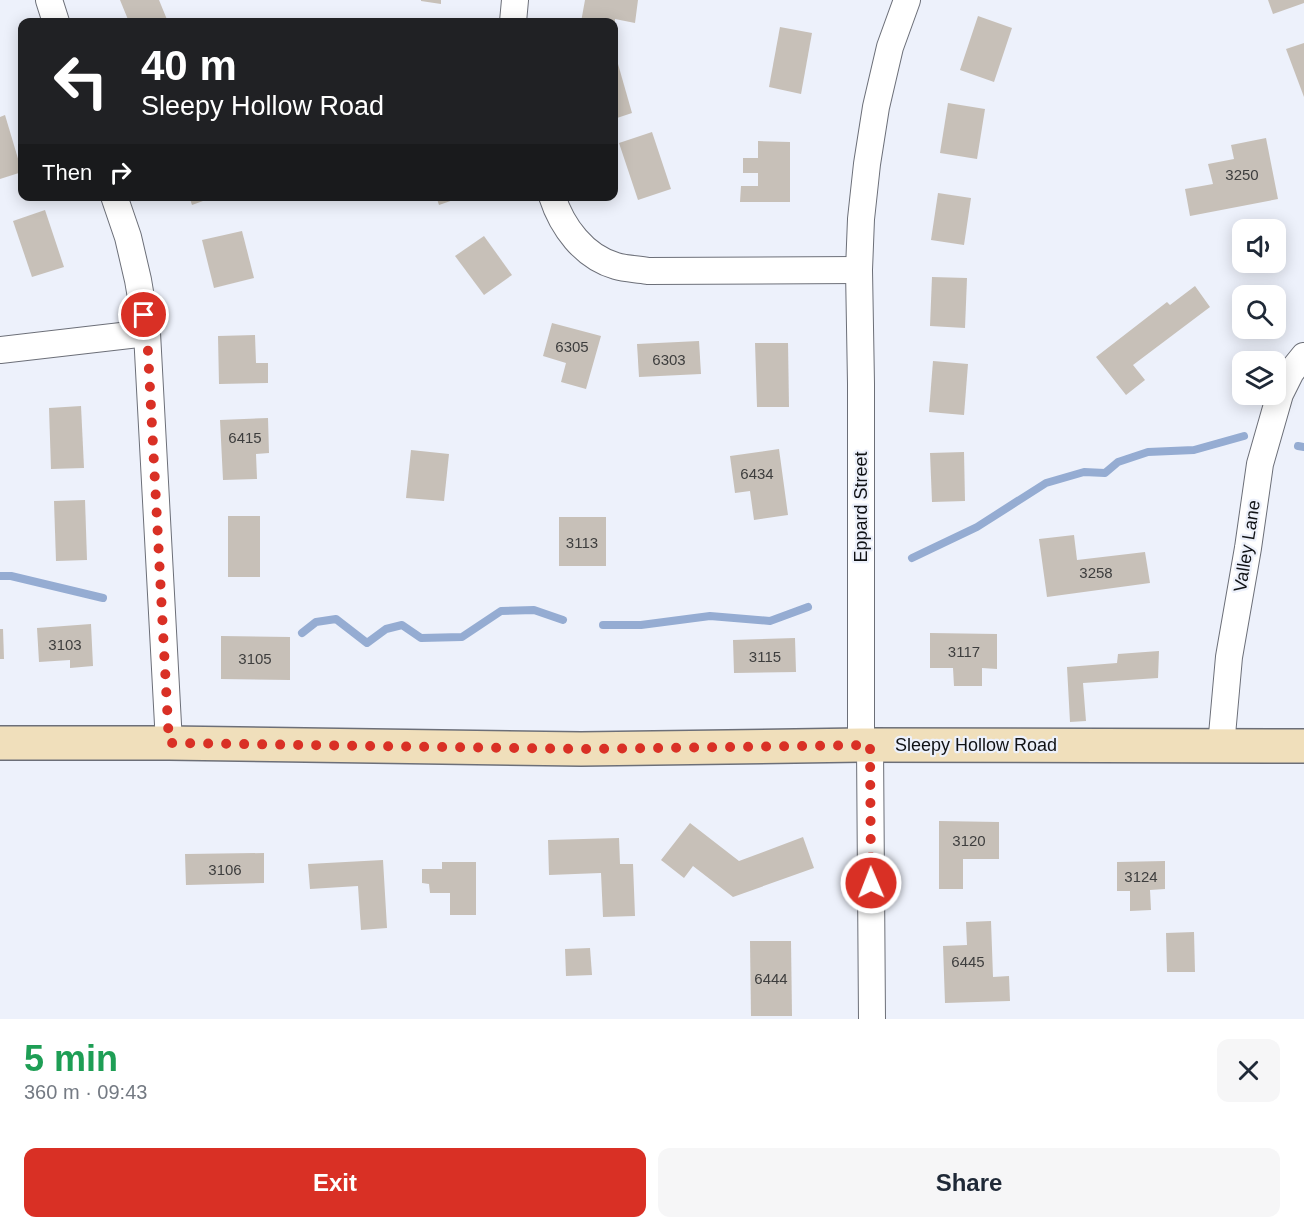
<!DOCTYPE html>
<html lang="en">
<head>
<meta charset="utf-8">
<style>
  :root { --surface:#fff; --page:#f6f6f7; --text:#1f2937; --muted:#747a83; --accent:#d93025 }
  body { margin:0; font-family:Arial,sans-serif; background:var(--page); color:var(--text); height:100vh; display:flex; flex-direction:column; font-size:22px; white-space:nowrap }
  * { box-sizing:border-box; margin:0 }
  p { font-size:20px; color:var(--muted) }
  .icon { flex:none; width:33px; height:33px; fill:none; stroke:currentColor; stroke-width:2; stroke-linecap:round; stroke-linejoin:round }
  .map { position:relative; height:1019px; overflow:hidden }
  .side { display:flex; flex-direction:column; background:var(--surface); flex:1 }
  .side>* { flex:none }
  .banner { position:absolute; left:18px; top:18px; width:600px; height:183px; border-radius:12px; box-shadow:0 3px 15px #0003; background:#202124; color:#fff; overflow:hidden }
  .controls { position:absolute; left:1232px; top:219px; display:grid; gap:12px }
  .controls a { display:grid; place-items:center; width:54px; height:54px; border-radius:12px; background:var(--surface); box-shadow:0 3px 15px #0003; font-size:30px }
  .pin { position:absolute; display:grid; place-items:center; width:51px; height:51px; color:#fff; margin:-26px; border:3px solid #fff; border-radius:50%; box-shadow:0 2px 6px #0007 }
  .me { position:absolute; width:66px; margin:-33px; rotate:359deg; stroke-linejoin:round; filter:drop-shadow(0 0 4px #0008) }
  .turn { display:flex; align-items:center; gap:21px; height:126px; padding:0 24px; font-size:27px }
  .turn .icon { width:78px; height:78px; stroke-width:2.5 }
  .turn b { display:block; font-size:42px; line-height:51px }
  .then { display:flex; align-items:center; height:57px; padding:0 24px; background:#0003; gap:12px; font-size:22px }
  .round { display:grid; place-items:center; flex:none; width:63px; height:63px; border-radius:12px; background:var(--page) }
  .head { display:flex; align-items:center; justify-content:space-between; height:102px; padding:0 24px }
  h1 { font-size:36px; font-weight:600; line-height:45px; color:#1e9e55 }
  .action { display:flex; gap:12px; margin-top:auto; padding:12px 24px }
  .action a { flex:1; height:69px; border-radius:12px; background:var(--accent); color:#fff; font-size:24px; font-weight:600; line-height:69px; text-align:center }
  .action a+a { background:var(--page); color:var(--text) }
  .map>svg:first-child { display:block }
</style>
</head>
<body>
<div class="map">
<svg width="1304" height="1019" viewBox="0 0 1304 1019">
  <rect width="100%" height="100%" fill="#edf1fb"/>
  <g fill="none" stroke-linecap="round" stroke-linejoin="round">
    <!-- stream -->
    <g stroke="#95acd2" stroke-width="8">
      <polyline points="1298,446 1304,447"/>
      <polyline points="912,558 977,527 1046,483 1084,472 1105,473 1118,462 1148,452 1194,450 1244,436"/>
      <polyline points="0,576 11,576 103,598"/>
      <polyline points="603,625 641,625 710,616 770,621 808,607"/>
      <polyline points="302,633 316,622 336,619 367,643 386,629 402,625 421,638 462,637 501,611 534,610 563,620"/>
    </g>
  </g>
  <!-- building -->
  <g fill="#c7c0b8">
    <polygon points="120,0 159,0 168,22 129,22"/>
    <polygon points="421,0 441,0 441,4 421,1"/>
    <polygon points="585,0 638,0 635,23 615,19 615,22 581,22"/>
    <polygon points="1268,0 1304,0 1304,3 1273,14"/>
    <polygon points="978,16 1012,28 994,82 960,70"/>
    <polygon points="780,27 812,33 801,94 769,87"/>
    <polygon points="1304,43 1304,97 1286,49"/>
    <polygon points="614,50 632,113 614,119"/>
    <polygon points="948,103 985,109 977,159 940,153"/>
    <polygon points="5,115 22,172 0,179 0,117"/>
    <polygon points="652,132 671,189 638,200 619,143"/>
    <polygon points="1266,138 1278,199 1190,216 1185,189 1213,184 1208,164 1234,159 1231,145"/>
    <polygon points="758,141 790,142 790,202 740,202 741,186 758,186 758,173 743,173 743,158 758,158"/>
    <polygon points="938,193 971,198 964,245 931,240"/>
    <polygon points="189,196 214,196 214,197 192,205"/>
    <polygon points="436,196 462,196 462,197 439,205"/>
    <polygon points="45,210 64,267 32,277 13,221"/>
    <polygon points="242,231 254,278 214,288 202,240"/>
    <polygon points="484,236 512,275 484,295 455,256"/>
    <polygon points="932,277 967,278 965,328 930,326"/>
    <polygon points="1195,286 1210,307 1133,365 1145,380 1126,395 1096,357 1167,302 1170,305"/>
    <polygon points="552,323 601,336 586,389 561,382 566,363 543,356"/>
    <polygon points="255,335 256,363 268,363 268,383 219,384 218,336"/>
    <polygon points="699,341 701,374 639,377 637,344"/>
    <polygon points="755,343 788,343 789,407 757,407"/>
    <polygon points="933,361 968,364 964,415 929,412"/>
    <polygon points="81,406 84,468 51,469 49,408"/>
    <polygon points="268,418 269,453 256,454 257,479 223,480 220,420"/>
    <polygon points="779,449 788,515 754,520 750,491 735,493 730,456"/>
    <polygon points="411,450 449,454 444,501 406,498"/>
    <polygon points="964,452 965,501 932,502 930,453"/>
    <polygon points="85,500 87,560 56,561 54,501"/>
    <rect x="228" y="516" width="32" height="61"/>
    <rect x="559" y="517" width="47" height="49"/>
    <polygon points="1074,535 1077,560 1145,552 1150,583 1047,597 1039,539"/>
    <polygon points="91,624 93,666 70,668 70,660 39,662 37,628"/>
    <polygon points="0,629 3,629 4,659 0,659"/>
    <polygon points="930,633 997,634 997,669 982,668 982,686 954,686 953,668 930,668"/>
    <polygon points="221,636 290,637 290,680 221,679"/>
    <polygon points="795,638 796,672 734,673 733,640"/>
    <polygon points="1159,651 1158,678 1083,683 1086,721 1070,722 1067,667 1117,663 1118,654"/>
    <polygon points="939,821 999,822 999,859 963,859 963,889 939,889"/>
    <polygon points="690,823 739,861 803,837 814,868 733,897 693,866 684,878 661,860"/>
    <polygon points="619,838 620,864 633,864 635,916 603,917 601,873 549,875 548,840"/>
    <polygon points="264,853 264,883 186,885 185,854"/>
    <polygon points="383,860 387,928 361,930 358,886 310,889 308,864"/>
    <polygon points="1165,861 1165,889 1150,890 1151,910 1130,911 1130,891 1117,891 1117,862"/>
    <polygon points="442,862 476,862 476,915 450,915 450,893 430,893 429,884 422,883 422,869 442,869"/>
    <polygon points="991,921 993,977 1009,976 1010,1001 945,1003 943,946 967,945 966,922"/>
    <polygon points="1194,932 1195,972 1167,972 1166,933"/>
    <polygon points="750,941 791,941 792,1016 751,1016"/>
    <polygon points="590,948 592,975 566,976 565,949"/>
  </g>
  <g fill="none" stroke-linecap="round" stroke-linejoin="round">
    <!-- minor casing -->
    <g stroke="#6c6f78" stroke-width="28">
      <g id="minor">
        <polyline points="49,0 56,22"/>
        <polyline points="513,22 515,0"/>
        <polyline points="114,196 128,237 138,280 147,333 169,743"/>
        <path d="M552 196C562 227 584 257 616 266 626 269 638 269 648 271L859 270"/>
        <polyline points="0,350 147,333"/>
        <polyline points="861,745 861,384 859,270 861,219 867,164 876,107 890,47 907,0"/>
        <polyline points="870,745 872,1019"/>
        <polyline points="1221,746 1229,657 1248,548 1260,464 1280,394 1291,372 1304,356"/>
      </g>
    </g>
    <!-- secondary casing -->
    <g stroke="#6c6f78" stroke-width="36">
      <polyline id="secondary" points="0,743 169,743 581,749 861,745 1304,746"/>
    </g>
    <!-- minor -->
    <use href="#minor" stroke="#fff" stroke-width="26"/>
    <!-- secondary -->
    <use href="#secondary" stroke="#f0dfbb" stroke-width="33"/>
  </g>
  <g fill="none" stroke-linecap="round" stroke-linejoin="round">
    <!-- route -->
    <polyline stroke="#d93025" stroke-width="10" stroke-dasharray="0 18" points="144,315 147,333 169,743 581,749 870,745 871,883"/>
  </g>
  <g text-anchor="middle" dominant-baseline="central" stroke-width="4.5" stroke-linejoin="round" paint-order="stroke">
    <!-- number labels -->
    <g font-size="15" fill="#3e3e3e">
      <text x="1242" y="174">3250</text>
      <text x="572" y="346">6305</text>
      <text x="669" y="359">6303</text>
      <text x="245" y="437">6415</text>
      <text x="757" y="473">6434</text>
      <text x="582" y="542">3113</text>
      <text x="1096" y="572">3258</text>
      <text x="65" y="644">3103</text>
      <text x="964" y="651">3117</text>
      <text x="765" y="656">3115</text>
      <text x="255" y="658">3105</text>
      <text x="969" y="840">3120</text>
      <text x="225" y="869">3106</text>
      <text x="1141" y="876">3124</text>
      <text x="968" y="961">6445</text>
      <text x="771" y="978">6444</text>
    </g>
    <!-- street labels -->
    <g font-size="18" fill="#101215" stroke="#edf1fb">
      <text transform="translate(861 507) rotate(-90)">Eppard Street</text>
      <text transform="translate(1247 546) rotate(-81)">Valley Lane</text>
      <text x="976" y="745">Sleepy Hollow Road</text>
    </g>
  </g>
</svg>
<div class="controls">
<a><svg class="icon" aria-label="sound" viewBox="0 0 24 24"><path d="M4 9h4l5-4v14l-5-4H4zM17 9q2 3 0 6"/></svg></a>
<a><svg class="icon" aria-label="search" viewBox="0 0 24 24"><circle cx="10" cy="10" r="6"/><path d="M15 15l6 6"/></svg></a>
<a><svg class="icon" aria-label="layers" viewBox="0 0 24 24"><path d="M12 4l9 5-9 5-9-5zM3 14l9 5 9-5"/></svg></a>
</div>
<div class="pin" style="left:144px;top:315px;background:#d93025"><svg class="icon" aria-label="arrive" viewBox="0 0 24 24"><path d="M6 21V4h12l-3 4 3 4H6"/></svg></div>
<svg class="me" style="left:871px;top:883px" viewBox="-20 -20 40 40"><circle r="17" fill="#d93025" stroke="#fff" stroke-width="3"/><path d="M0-11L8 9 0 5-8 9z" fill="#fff"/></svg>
<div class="banner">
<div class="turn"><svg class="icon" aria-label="left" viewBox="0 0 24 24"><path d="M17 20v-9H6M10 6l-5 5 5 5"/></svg><div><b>40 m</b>Sleepy Hollow Road</div></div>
<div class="then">Then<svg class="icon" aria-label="right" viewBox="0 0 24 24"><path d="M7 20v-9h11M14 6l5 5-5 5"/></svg></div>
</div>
</div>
<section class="side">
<div class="head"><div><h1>5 min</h1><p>360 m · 09:43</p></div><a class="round"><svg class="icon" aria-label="close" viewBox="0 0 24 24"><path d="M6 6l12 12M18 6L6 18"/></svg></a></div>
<div class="action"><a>Exit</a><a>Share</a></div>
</section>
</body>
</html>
